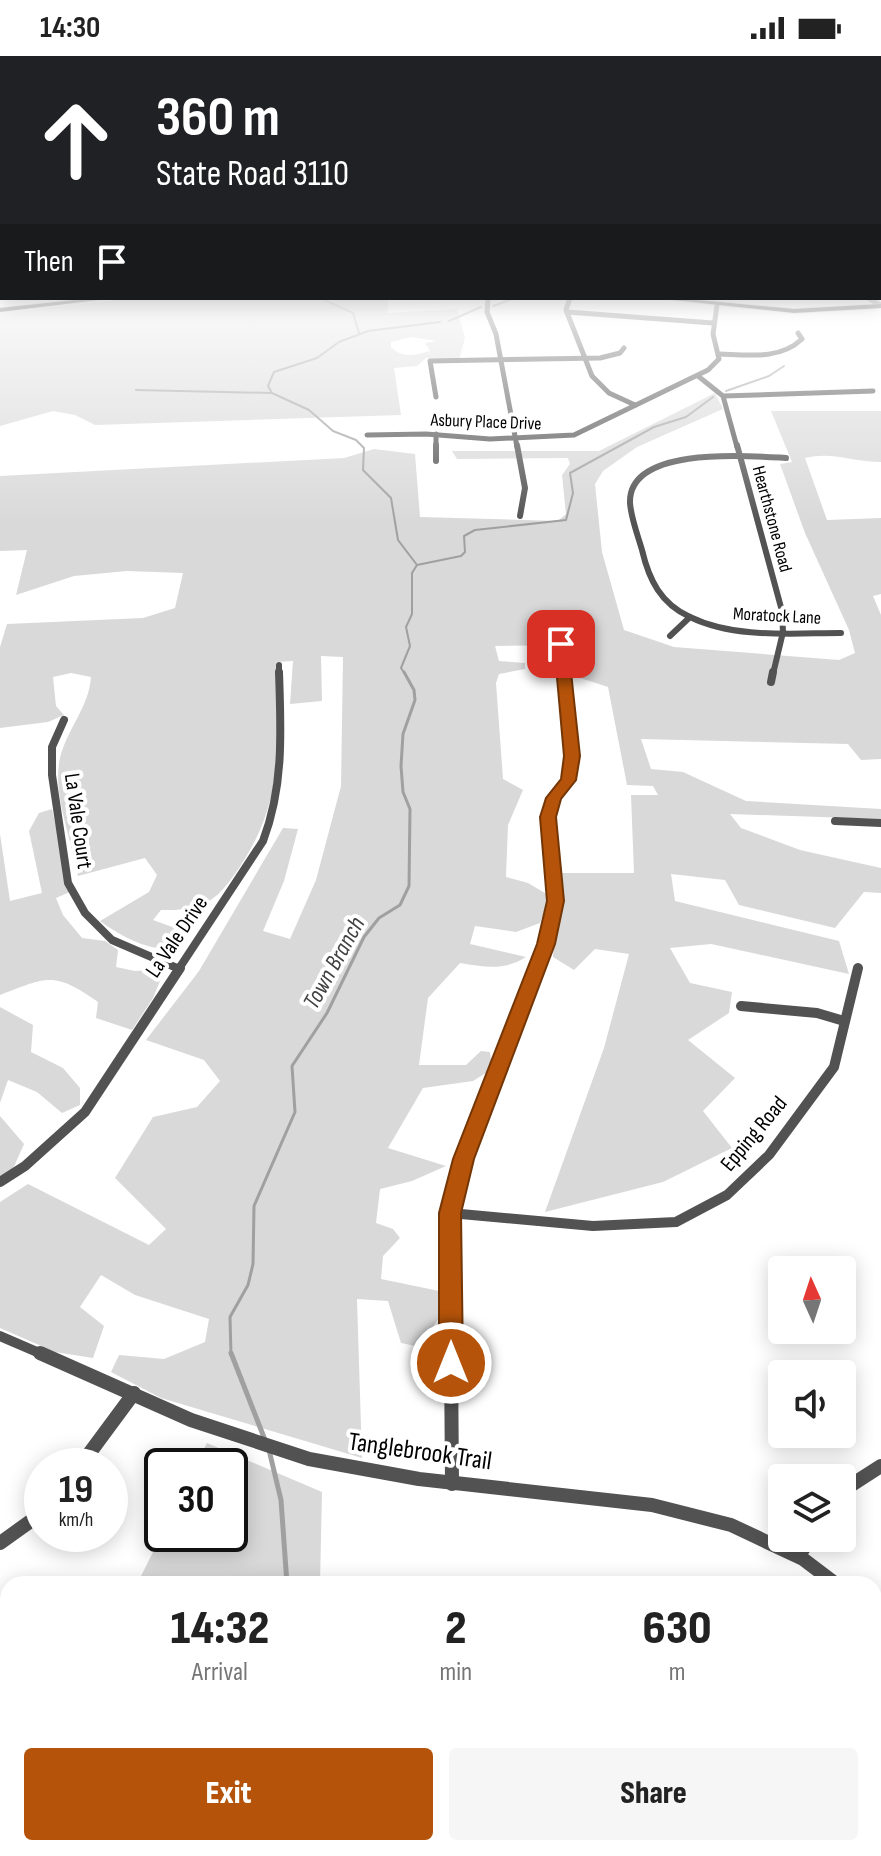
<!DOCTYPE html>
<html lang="en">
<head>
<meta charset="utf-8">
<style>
  :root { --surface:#fff; --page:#f6f6f6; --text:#222; --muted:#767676; --accent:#b45309 }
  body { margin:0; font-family:"Sofia Sans Condensed",sans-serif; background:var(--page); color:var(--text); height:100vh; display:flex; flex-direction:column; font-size:30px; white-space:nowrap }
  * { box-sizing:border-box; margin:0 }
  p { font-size:26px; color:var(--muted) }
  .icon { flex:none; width:44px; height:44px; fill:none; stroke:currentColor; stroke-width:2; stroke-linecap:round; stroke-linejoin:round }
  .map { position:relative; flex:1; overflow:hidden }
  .details { position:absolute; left:0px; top:1520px; width:882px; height:280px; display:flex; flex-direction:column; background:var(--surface); border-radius:24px 24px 0 0; box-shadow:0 4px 20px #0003 }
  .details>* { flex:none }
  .banner { position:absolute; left:0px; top:0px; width:882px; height:244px; box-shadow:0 4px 20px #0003; background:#202124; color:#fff; overflow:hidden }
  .needle { width:52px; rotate:357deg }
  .tools { position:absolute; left:768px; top:1200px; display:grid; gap:16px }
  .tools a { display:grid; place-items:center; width:88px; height:88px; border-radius:8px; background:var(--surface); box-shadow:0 4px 20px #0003; font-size:40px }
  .speed { position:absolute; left:24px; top:1392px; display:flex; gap:16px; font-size:40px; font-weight:700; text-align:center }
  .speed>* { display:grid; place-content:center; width:104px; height:104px; border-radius:50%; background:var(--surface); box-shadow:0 4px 20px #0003; line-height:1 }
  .speed small { font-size:20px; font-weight:400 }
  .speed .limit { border:4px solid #111; border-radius:12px; background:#fff; color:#111 }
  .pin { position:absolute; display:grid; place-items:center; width:68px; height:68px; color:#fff; margin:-34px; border-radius:16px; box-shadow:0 4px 12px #0006 }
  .me { position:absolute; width:88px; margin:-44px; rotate:0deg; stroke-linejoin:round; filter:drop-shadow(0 0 6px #0008) }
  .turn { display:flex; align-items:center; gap:28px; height:168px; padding:0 24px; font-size:36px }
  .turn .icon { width:104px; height:104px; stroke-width:2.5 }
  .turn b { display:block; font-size:56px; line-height:68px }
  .then { display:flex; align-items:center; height:76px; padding:0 24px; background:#0003; gap:16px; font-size:30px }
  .eta { display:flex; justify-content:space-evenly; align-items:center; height:136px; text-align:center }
  .eta b { font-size:48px; font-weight:800; line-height:56px }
  .action { display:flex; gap:16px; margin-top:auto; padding:16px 24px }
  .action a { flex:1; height:92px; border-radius:8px; background:var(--accent); color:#fff; font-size:32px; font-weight:800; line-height:92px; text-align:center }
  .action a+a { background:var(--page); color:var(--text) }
  .status { display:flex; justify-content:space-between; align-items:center; height:56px; padding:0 40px; background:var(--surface); direction:ltr }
  .status svg { height:22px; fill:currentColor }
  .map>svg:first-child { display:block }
</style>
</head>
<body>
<div class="status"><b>14:30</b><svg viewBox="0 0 49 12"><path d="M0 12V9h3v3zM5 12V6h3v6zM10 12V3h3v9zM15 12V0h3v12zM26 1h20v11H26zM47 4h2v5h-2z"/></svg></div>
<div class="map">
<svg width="881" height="1800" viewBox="0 0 881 1800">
  <rect width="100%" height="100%" fill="#fff"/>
  <!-- green -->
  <g fill="#d9d9d9" fill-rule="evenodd">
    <path d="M135 242H388V257L457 253 465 282 459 304 426 302 417 310 394 312 401 359 95 369 75 359 53 355 0 370V257ZM411 281 436 285 425 287 430 295C415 299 403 303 391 291V286Z"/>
    <path d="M715 337 723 353 637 391 603 415 595 428 602 496 624 574 674 591 839 604 855 597 849 574 805 477 780 408 792 406 771 355H881V406C852 406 833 395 805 402L827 464 881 462V538L873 540 881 559V703L861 704 848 688 641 683 651 713 683 716 746 745 881 753V763L730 758 741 772 800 794 881 812V837L864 836 835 872 739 849 725 824 671 818 675 845 839 885 849 918 711 888 670 892 690 927 732 936 729 957 688 984 735 1022 703 1055 732 1092 663 1126 545 1156 604 992 629 898 595 893 574 914 553 901 559 817H634L631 739H658L653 730 627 729 608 631 571 619 568 589 495 590 499 605 525 607V613L499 618 496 627 503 723 523 734 508 769 506 821 528 827 550 840 540 867 516 876 475 870 470 888 526 901C504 915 485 911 460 907L428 942 419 1009H466L481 995 490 996 492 1013 473 1025 423 1032 388 1092 446 1110 412 1125 380 1133 376 1167 393 1173 400 1182 383 1200 381 1223 444 1236 440 1260 420 1291 401 1287 388 1245 357 1243 362 1402 161 1342 111 1316 119 1299 164 1303 205 1286 209 1263 135 1239 101 1219 80 1251 104 1270 93 1302 55 1296 0 1272V1146L28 1128 149 1189 166 1173 115 1122 153 1061 197 1051 220 1025 204 1004 146 984 199 915 283 772 298 773 284 825 263 875 290 883 316 824 341 730 343 601 321 600 322 645 290 648 293 605 276 606C276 686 287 738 241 809 217 845 205 855 161 854L153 864 189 877C170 910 122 881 100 865L149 836 157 819 145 802 78 820C72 784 52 738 60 702 67 673 89 651 91 621L71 617 53 621 56 650 64 659 48 666 0 672V591L7 568 143 562 175 552 183 517 127 515 74 520 16 539 27 494 0 495V420L344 402 374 393 415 398 420 461 558 465 566 458 562 419 570 408 568 402 457 403 452 395H599Z"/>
    <path d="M52 753 70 836 56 842 63 859 82 882 105 885 118 894 116 911 135 915 165 913 153 942 132 974 96 962 98 946C53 915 48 921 0 939V778L10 845 42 837 29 775 39 757Z"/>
    <polygon points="0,951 33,969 31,996 63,1012 80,1032 80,1049 62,1057 37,1036 8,1024 0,1047"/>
    <polygon points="0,1060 24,1088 12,1115 0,1121"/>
    <polygon points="207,1387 322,1436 320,1528 137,1528 162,1478 230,1478 230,1410 195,1410"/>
    <polygon points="8,1636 8,1792 853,1792 854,1800 0,1800 0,1644"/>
  </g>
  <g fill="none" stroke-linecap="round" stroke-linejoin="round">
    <!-- stream-far2 -->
    <g stroke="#a0a0a0" stroke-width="2">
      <polyline points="320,242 353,257 359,277"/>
      <polyline points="493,250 515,242"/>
      <polyline points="449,265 481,251"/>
      <polyline points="136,334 272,337 309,354 333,375 356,384 364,392 363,414 391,442 398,484 417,509"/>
      <polyline points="726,335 769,320 784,310"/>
      <polyline points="272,337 268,330 274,316 317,302 339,286 368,275 440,266"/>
      <polyline points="417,509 461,500 465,496 464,480 475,474 566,464 573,437 570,417 654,371 686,361 713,341"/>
      <polyline points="405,618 401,612 410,590 406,571 412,558 412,517 417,509"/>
    </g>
    <!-- stream-far1 -->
    <polyline stroke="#a0a0a0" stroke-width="3" points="231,1299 230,1261 248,1229 253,1208 254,1150 295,1056 292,1010 327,957 364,881 379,862 400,849 409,830 410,753 403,736 401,710 403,678 415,644 414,634 404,616"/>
    <!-- stream -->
    <g stroke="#a0a0a0" stroke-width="5">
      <polyline points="231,1297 265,1384"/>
      <polyline points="269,1394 281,1444 287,1528"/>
      <polyline points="874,1632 881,1635"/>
      <polyline points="179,1800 189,1792"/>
    </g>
    <!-- primary casing -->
    <g stroke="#dbdbdb" stroke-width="2">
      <g id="primary">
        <polygon points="93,242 115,242 0,256 0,252"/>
        <polygon points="654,242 678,242 794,253 881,248 881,252 794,257"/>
      </g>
    </g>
    <!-- street-far4 -->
    <g stroke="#525252" stroke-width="5">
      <polyline points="488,242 487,256 496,278 517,391"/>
      <polyline points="570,242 566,254 592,320 609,337 635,349"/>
      <polyline points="868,242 881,249"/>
      <polyline points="567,256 713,267"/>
      <path d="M720 298C748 299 780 304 802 283L798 277"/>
      <polyline points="698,320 723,340 737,391"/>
      <polyline points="723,340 873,335"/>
      <polyline points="436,341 430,305 600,302 620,297 624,292"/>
      <polyline points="436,378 436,391"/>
      <polyline points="367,379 426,378 490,383 574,379 708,314 719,303 713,278 717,249"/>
    </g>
    <!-- street-far3 -->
    <g stroke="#525252" stroke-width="6">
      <polyline points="436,389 436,405"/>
      <polyline points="517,389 525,432 520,460"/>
      <polyline points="737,389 782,555 783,576 773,618"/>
      <path d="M786 402C751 400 628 389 630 447 631 462 638 480 642 494 649 524 661 548 690 561 735 583 793 577 841 577"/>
      <polyline points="670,580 690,561"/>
      <polyline points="561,588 564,618"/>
      <polyline points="279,609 279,618"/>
    </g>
    <!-- street-far2 -->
    <g stroke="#525252" stroke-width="8">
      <polyline points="771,626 773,616"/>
      <polyline points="64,664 52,691 52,719 68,827 85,857 112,884 177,912"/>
      <polyline points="835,765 881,767"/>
      <path d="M178 914 263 785C284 730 281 675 279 616"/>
      <polyline points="536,914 555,845 548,761 554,742 571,717 564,616"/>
    </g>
    <!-- street-far1 -->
    <g stroke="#525252" stroke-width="10">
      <polyline points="741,950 817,957 844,965"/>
      <polyline points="0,1126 25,1110 85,1056 180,912"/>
      <polyline points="450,1157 593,1170 676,1166 727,1139 769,1099 834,1011 858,912"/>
      <polyline points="0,1280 44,1299"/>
      <polyline points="451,1299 450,1157 464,1103 537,912"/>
    </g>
    <!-- street -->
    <g stroke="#525252" stroke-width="14">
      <polyline points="40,1297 191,1364 309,1403 419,1423 652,1449 731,1469 803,1503 836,1528"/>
      <polyline points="451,1297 452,1428"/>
      <polyline points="80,1410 134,1337"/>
      <polyline points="842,1435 881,1410"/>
      <polyline points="0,1487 42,1457"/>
      <polyline points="799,1499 811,1482"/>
      <polyline points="874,1562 881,1570"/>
    </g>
    <!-- primary -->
    <use href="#primary" fill="#000" fill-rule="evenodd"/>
  </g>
  <!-- sky -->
  <linearGradient id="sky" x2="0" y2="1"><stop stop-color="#8baccb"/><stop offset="0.46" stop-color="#fff"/><stop offset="1" stop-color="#fff" stop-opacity="0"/></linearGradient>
  <rect width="881" height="468" fill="url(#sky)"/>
  <!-- route -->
  <polygon fill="#b45309" stroke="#753606" stroke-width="2" points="561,584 568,588 580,700 576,724 561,743 556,761 564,845 555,888 474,1103 461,1157 463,1307 460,1316 451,1319 443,1316 439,1307 439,1157 453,1103 537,888 547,845 540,761 546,742 561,723 564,700 554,588"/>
  <g text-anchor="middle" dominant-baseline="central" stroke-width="8" stroke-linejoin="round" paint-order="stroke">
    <!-- far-street labels -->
    <g font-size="18" fill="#000" stroke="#fff">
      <text transform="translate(486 366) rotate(2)">Asbury Place Drive</text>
      <text transform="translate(772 463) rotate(75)">Hearthstone Road</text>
      <text transform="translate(777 560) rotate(3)">Moratock Lane</text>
    </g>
    <!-- street labels -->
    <g font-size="22" fill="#000" stroke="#fff">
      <text transform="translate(78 765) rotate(82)">La Vale Court</text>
      <text transform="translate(177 881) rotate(-56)">La Vale Drive</text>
      <text transform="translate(754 1078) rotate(-50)">Epping Road</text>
    </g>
    <!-- water labels -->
    <g font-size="24" font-style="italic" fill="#414141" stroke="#fff">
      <text transform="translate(334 907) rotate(-61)">Town Branch</text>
    </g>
    <!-- near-street labels -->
    <g font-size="26" fill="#000" stroke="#fff">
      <text transform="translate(420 1396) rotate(8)">Tanglebrook Trail</text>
    </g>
  </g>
</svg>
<div class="tools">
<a><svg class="needle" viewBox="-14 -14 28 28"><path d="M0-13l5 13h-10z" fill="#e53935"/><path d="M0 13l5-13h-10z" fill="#767676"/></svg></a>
<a><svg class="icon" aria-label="sound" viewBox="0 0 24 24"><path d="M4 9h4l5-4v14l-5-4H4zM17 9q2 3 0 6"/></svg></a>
<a><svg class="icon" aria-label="layers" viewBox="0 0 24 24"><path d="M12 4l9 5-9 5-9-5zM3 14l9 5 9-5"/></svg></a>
</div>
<div class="speed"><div>19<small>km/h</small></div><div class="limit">30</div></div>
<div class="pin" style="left:561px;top:588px;background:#d93025"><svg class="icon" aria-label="arrive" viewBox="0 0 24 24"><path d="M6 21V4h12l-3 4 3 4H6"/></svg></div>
<svg class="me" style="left:451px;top:1307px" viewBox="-20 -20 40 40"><circle r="17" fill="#b45309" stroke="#fff" stroke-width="3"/><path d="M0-11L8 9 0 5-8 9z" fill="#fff"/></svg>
<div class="banner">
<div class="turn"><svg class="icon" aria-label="ahead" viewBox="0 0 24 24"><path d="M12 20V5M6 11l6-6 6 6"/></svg><div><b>360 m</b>State Road 3110</div></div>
<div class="then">Then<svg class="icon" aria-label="arrive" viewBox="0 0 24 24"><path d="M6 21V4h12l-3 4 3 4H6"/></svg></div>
</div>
<section class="details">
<div class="eta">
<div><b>14:32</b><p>Arrival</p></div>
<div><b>2</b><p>min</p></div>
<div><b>630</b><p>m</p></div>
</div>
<div class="action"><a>Exit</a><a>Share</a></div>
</section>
</div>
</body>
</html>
